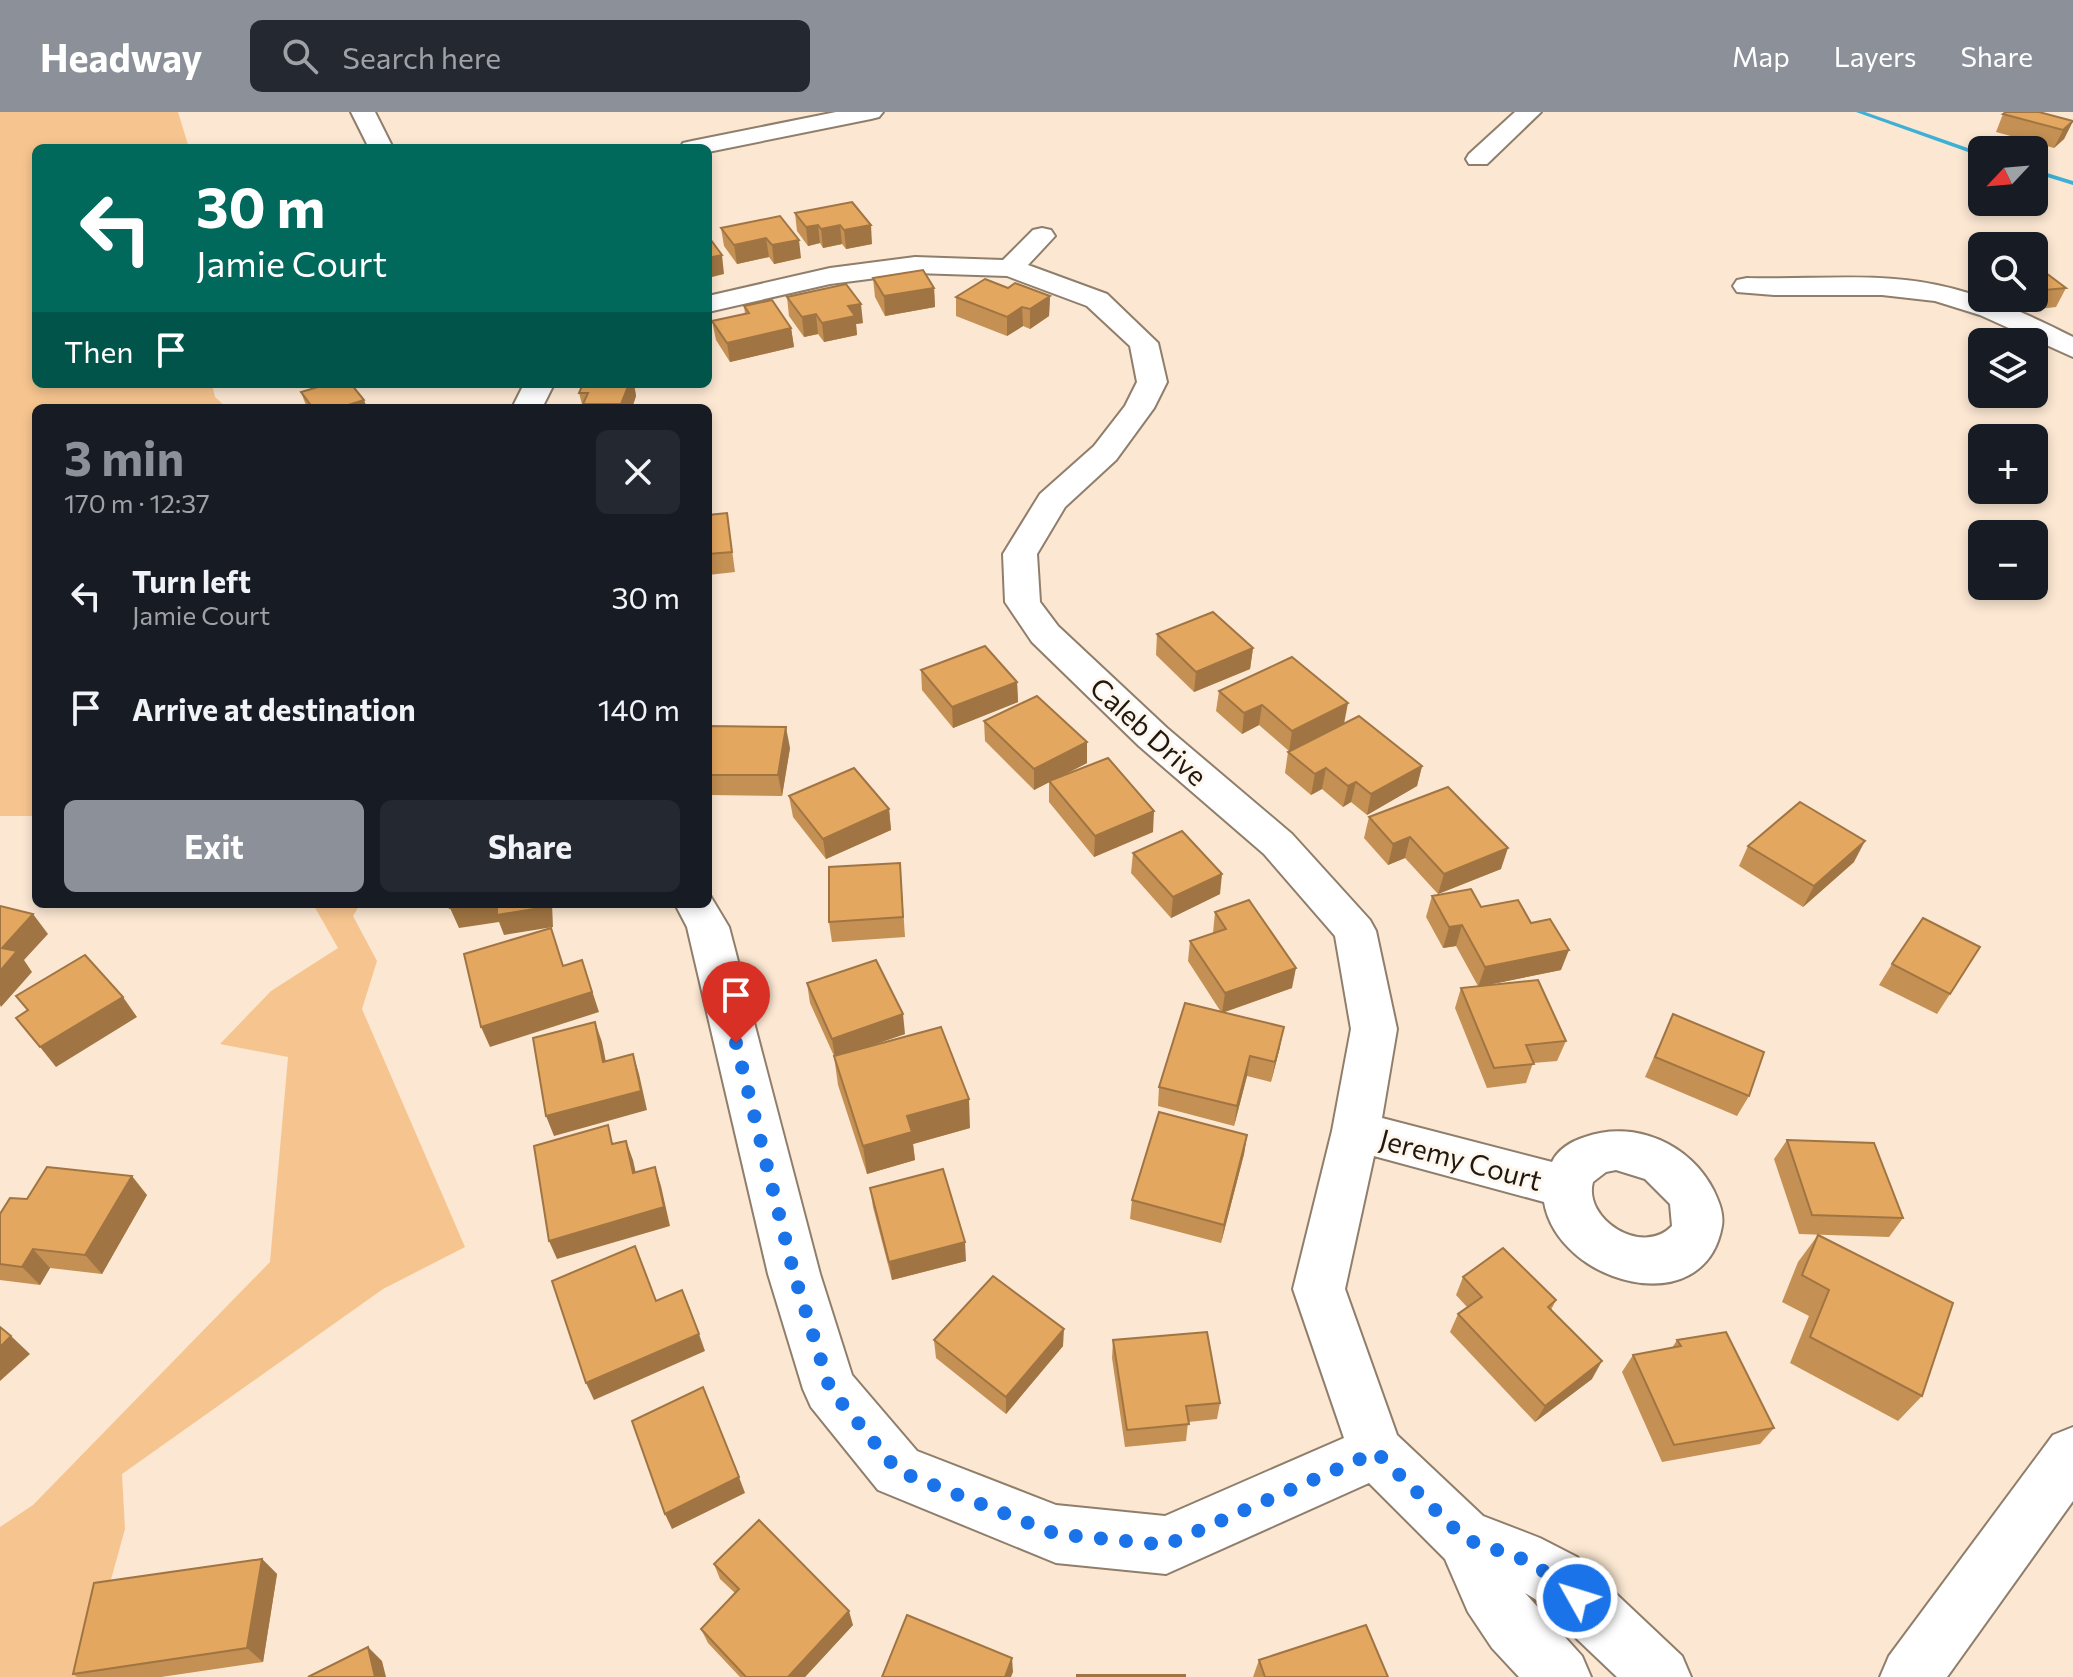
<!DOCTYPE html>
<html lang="en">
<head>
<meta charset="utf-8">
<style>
  :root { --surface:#171b24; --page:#242831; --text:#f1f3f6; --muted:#9ea1a6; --accent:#8c9099 }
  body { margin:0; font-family:Commissioner,sans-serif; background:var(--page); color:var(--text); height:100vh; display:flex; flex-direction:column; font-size:30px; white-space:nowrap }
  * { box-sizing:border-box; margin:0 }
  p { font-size:26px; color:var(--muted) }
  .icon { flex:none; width:44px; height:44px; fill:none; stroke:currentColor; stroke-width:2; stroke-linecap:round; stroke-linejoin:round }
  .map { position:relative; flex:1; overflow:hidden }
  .drawer { position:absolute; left:32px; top:292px; width:680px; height:504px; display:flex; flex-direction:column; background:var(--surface); border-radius:12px; box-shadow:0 4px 12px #0003 }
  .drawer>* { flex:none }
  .top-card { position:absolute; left:32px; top:32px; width:680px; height:244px; border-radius:12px; box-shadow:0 4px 12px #0003; background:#00695c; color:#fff; overflow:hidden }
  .needle { width:52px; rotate:244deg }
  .fabs { position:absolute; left:1968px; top:24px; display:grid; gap:16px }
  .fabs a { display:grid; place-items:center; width:80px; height:80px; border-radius:12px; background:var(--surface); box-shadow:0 4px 12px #0003; font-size:40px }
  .pin { position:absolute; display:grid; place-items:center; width:68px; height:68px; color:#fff; margin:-82px -34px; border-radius:50% 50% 50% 0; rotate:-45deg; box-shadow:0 0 8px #0007 }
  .pin .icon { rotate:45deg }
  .me { position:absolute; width:88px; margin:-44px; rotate:309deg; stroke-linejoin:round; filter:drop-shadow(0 0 6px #0008) }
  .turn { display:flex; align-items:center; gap:28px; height:168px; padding:0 32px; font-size:36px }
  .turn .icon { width:104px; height:104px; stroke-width:2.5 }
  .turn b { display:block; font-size:56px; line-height:68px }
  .then { display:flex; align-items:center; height:76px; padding:0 32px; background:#0003; gap:16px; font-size:30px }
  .round { display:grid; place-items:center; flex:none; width:84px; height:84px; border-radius:12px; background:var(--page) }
  .headline { display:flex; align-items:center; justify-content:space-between; height:136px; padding:0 32px }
  h1 { font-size:48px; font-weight:700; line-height:60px; color:var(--accent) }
  .action { display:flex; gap:16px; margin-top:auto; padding:16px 32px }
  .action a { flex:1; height:92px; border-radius:12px; background:var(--accent); color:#fff; font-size:32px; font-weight:700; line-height:92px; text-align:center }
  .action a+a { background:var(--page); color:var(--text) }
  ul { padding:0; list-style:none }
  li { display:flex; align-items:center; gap:24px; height:112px; padding:0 32px }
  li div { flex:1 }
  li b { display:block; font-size:30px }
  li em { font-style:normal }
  header { display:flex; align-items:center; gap:48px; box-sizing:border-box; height:112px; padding:0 40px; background:var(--accent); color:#fff }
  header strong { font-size:38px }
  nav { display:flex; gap:44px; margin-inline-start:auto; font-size:28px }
  .search { width:560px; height:72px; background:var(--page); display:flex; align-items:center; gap:20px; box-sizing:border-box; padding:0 28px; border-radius:12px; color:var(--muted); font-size:30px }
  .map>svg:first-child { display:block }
</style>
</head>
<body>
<header>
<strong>Headway</strong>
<div class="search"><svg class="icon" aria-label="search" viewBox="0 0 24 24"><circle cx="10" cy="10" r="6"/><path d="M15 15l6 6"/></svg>Search here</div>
<nav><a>Map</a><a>Layers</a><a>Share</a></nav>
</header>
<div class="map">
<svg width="2073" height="1565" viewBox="0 0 2073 1565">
  <rect width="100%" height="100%" fill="#fbe7d2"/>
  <!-- green -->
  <g fill="#f6c58f">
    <polygon points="0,0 178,0 189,36 36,36 36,272 212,272 215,285 227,296 36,296 36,704 0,704"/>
    <polygon points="313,792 360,792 353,804 377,849 362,897 465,1135 383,1177 122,1362 125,1417 84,1565 0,1565 0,1415 33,1393 270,1150 288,945 220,932 271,879 338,836"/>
  </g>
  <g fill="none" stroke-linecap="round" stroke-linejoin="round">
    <!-- stream -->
    <g fill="#3eafd5" fill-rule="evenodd">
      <polygon points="1856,0 1865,0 1982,41 1982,45"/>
      <polygon points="2034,57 2073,69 2073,73 2034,61"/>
    </g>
    <!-- minor casing -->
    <g stroke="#8f7e6b" stroke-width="4">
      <g id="minor">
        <polygon points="351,0 375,0 393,36 369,36"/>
        <polygon points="836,0 883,0 879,5 871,7 708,40 708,36 680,36 683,31 692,29"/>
        <polygon points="1515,0 1541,0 1487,52 1469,52 1466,47 1469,42"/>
        <path d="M1042 116 1051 118 1055 124 1028 153 1107 182 1158 231 1167 270 1154 296 1116 348 1065 395 1037 442 1040 490 1058 514 1167 616 1292 722 1370 808 1376 819 1397 917 1382 1006 1552 1050C1558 1037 1572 1029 1585 1025 1634 1007 1691 1032 1714 1079 1719 1090 1724 1101 1722 1114 1705 1212 1558 1172 1544 1090L1374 1044 1345 1177 1397 1323 1483 1404 1540 1426 1577 1445 1682 1544 1691 1565H1617L1535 1487 1525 1481 1582 1544 1591 1565H1519L1492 1536 1468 1500 1445 1447 1369 1371 1166 1462 1056 1451 878 1378 811 1295 803 1277 768 1162 687 815 675 792H708V780L729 815 820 1162 852 1263 917 1339 1056 1393 1165 1404 1344 1326 1293 1177 1332 1019 1351 917 1335 824 1264 742 1139 634 1032 530 1005 490 1003 442 1040 382 1094 334 1125 294 1137 270 1130 234 1087 194 1007 164 915 161 830 172 708 200V184L830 156 915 145 1003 148 1033 118ZM1616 1058 1645 1067 1670 1092 1672 1114C1642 1145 1583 1107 1593 1070L1606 1060Z"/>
        <path d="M1747 166C1810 168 1875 160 1937 173 1985 183 2028 202 2073 225V245L1980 203 1935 189 1882 183H1774L1737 180 1733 174 1737 168Z"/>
        <polygon points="524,272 554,272 542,296 512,296"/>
        <polygon points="2073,1315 2073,1389 1947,1565 1880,1565 1889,1544 2053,1323"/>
      </g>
    </g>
    <!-- minor -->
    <use href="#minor" fill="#fff" fill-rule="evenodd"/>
  </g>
  <!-- wall -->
  <g fill="#c49053">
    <polygon points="2003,2 2073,9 2064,27 2054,36 1996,20"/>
    <polygon points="852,90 872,132 846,137 842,132 823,136 820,131 808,134 797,119 795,101"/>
    <polygon points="780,104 801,146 774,152 769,145 737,152 724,134 721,116"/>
    <polygon points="2034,152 2066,176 2056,195 2022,199 2005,186 2034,186"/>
    <polygon points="873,166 934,176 935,195 885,204 875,185"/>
    <polygon points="1008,176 1050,184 1049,204 1030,217 1023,214 1007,224 956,204 956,185"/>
    <polygon points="787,185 863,211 856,212 857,223 824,230 818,222 804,225 789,204"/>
    <polygon points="744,194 791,216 794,235 730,250 716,228 712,209 745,202"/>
    <polygon points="302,272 351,272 367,296 307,296 301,280 326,273"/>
    <polygon points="583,272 634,272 636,284 632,296 583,296 579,281"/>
    <polygon points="727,401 735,460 708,463 708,403"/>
    <polygon points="1157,522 1253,536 1250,557 1194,580 1156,543"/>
    <polygon points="921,558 1017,570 1018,590 953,616 922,578"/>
    <polygon points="1219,579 1344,611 1422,654 1417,674 1367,703 1351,690 1343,695 1322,677 1311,683 1285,661 1288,640 1326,621 1289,639 1259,613 1242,622 1216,599"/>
    <polygon points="984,609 1087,651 1056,667 1153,720 1094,745 1049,690 1049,670 1034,678 985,629"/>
    <polygon points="708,614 790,636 782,684 708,683"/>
    <polygon points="789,684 889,697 891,718 826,747 793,705"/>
    <polygon points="1369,705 1501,757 1438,782 1405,746 1388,753 1364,726"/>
    <polygon points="1748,734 1854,750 1803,795 1739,754"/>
    <polygon points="1133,741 1220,782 1171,806 1131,761"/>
    <polygon points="900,751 905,825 832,830 829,810"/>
    <polygon points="1432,784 1481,795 1561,858 1482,874 1566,929 1557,949 1533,951 1526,971 1487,976 1455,896 1461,876 1478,874 1456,834 1443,836 1426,805"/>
    <polygon points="1215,800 1292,876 1224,900 1280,935 1271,970 1247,964 1234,1014 1158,994 1159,975 1221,900 1188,849 1190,829 1213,821"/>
    <polygon points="1892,852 1950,882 1937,902 1879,873"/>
    <polygon points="807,871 905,922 869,934 970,1016 913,1032 915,1048 867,1062 838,973 834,944 810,891"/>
    <polygon points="1673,902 1749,984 1737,1004 1645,965"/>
    <polygon points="1247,1023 1244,1042 1221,1131 1130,1107 1132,1088"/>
    <polygon points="1787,1028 1903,1106 1889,1125 1799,1122 1774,1047"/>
    <polygon points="870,1076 966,1149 892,1168 873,1095"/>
    <polygon points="147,1083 102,1162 50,1156 40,1173 0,1168 0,1102 27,1087"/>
    <polygon points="1818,1123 1922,1284 1898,1309 1790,1251 1809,1204 1782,1190 1798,1150"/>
    <polygon points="1463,1165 1556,1188 1551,1198 1592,1267 1535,1310 1450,1220 1458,1202 1467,1195 1456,1183"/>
    <polygon points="934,1228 1063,1234 1006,1302 936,1246"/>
    <polygon points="1113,1228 1220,1291 1217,1307 1188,1310 1186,1329 1125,1335 1112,1246"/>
    <polygon points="1677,1228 1774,1316 1760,1332 1662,1350 1622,1260 1633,1243 1672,1236"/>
    <polygon points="262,1447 277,1462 263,1550 161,1565 77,1565 73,1562"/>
    <polygon points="714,1452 853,1513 805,1565 740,1565 708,1531 701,1517 735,1481 720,1467"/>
    <polygon points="1259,1548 1388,1565 1253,1565"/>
  </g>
  <!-- shaded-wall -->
  <g fill="#a07543">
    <polygon points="2073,9 2064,27 2054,36 2063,18"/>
    <polygon points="818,113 820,131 808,134 806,115"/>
    <polygon points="840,113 842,132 823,136 821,117"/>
    <polygon points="871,113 872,132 846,137 844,118"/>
    <polygon points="766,126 769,145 737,152 734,133"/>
    <polygon points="799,128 801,146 774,152 772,133"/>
    <polygon points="722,143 724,162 708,166 708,146"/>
    <polygon points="934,176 935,195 885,204 884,184"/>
    <polygon points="1050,184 1049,204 1030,217 1030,197"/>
    <polygon points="861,192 863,211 856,212 857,223 824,230 822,211 848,194"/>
    <polygon points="1022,195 1023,214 1007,224 1007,205"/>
    <polygon points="816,202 818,222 804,225 802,205"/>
    <polygon points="791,216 794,235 730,250 727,231"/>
    <polygon points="629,272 634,272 636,284 632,296 622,296 621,292"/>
    <polygon points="364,288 367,296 339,296"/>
    <polygon points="1253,536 1250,557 1194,580 1196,560"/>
    <polygon points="1017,570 1018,590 953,616 952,595"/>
    <polygon points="1348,591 1344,612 1289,639 1292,619"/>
    <polygon points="1262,593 1259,613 1242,622 1244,601"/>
    <polygon points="786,615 790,636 782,684 778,663"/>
    <polygon points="1087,630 1087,651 1034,678 1034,657"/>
    <polygon points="1422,654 1417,674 1367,703 1371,682"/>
    <polygon points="1326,656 1322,677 1311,683 1315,662"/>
    <polygon points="1356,670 1351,690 1343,695 1348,674"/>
    <polygon points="889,697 891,718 826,747 823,727"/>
    <polygon points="1154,699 1153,720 1094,745 1095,724"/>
    <polygon points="1410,725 1405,746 1388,753 1393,732"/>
    <polygon points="1865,729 1854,750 1803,795 1814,774"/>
    <polygon points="1508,736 1501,757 1438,782 1444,762"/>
    <polygon points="1222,762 1220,782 1171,806 1173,785"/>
    <polygon points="473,792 552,792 553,815 504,823 499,810 459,816 450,796"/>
    <polygon points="33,802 48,822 24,848 32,860 1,895 0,893 0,859 2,836"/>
    <polygon points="1462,813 1456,834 1443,836 1449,815"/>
    <polygon points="1569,838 1561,858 1478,875 1485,855"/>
    <polygon points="582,848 599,900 490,935 481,915"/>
    <polygon points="1296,856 1292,876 1222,901 1225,881"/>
    <polygon points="123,885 137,905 56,955 40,935"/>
    <polygon points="903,902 905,922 835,946 832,927"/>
    <polygon points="595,910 602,930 610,970 603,950"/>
    <polygon points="1284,915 1280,935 1271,970 1275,950"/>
    <polygon points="633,942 639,962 647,998 554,1024 546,1004"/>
    <polygon points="1250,944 1247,964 1234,1014 1237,994"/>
    <polygon points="969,987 970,1016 913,1032 915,1048 867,1062 863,1034 907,1004"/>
    <polygon points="1247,1023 1244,1042 1221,1131 1224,1113"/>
    <polygon points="626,1029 633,1048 640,1080 633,1061"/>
    <polygon points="655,1055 661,1074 670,1114 557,1147 549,1129"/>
    <polygon points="132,1064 147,1083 102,1162 85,1143"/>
    <polygon points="965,1130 966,1149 892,1168 889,1150"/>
    <polygon points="33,1137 50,1156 40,1173 22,1155"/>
    <polygon points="1064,1217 1063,1234 1006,1302 1006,1285"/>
    <polygon points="699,1222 705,1239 594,1288 586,1271"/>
    <polygon points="11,1224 30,1242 0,1269 0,1235"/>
    <polygon points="1602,1249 1592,1267 1535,1310 1545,1294"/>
    <polygon points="739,1365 745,1381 672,1417 665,1402"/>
    <polygon points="262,1447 277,1462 263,1550 247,1536"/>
    <polygon points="849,1499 853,1513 805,1565 788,1565"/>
    <polygon points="368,1535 382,1549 386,1565 375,1565"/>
    <polygon points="1012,1546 1013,1560 1011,1565 1005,1565"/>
  </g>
  <!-- building -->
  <g fill="#e4a760" stroke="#a07543" stroke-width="2">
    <polygon points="2006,0 2039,0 2073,9 2063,18 2003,2"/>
    <polygon points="852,90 871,113 844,118 840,113 821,117 818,113 806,115 795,101"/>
    <polygon points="780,104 799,128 772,133 766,126 734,133 721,116"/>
    <polygon points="708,124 722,143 708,146"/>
    <polygon points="2034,152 2066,176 2034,179"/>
    <polygon points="923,158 934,176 884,184 873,166"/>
    <polygon points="985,167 1008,176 1015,171 1050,184 1030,197 1022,195 1007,205 956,185"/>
    <polygon points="846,172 861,192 848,194 855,204 822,211 816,202 802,205 787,185"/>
    <polygon points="772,188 791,216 727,231 712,209 749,201 744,194"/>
    <polygon points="328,272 351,272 364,288 339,296 313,296 301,280"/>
    <polygon points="583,272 629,272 621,292 583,292 588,281 579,281"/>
    <polygon points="727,401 732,440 708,442 708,403"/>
    <polygon points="1213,500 1253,536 1196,560 1157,522"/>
    <polygon points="985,534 1017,570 952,595 921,558"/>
    <polygon points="1292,545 1348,591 1292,619 1262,593 1244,601 1219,579"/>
    <polygon points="1037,584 1087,630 1034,657 984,609"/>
    <polygon points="1359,604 1422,654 1371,682 1356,670 1348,674 1326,656 1315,662 1288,640"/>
    <polygon points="708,614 786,615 778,663 708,663"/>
    <polygon points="1108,646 1154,699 1095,724 1049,669"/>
    <polygon points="854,656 889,697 823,727 789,684"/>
    <polygon points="1448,675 1508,736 1444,762 1410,725 1393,732 1369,705"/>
    <polygon points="1800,690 1865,729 1814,774 1748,734"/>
    <polygon points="1182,719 1222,762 1173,785 1133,741"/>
    <polygon points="900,751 903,805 829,810 829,755"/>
    <polygon points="1471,777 1481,795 1518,788 1531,811 1550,807 1569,838 1485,855 1462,813 1449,815 1432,784"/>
    <polygon points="1249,788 1296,856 1225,881 1190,829 1226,817 1215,800"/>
    <polygon points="451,792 473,792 450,796"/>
    <polygon points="497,792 546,792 546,795 497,803"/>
    <polygon points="0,794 33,802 2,836 17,839 0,859"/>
    <polygon points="1923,806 1980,835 1950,882 1892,852"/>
    <polygon points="551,816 563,854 582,848 592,880 481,915 464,842"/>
    <polygon points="85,843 123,885 40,935 16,906 28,898 16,884"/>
    <polygon points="876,848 903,902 832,927 807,871"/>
    <polygon points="1538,868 1566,929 1526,933 1534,952 1494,956 1461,876"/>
    <polygon points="1185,891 1284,915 1275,950 1250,944 1237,994 1159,975"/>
    <polygon points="1673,902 1764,940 1749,984 1655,945"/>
    <polygon points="595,910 603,950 633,942 641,979 546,1004 533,926"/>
    <polygon points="941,915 969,987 907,1004 912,1020 863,1034 834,944"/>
    <polygon points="1159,1000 1247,1023 1224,1113 1132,1088"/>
    <polygon points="608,1013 612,1032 626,1029 633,1061 655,1055 664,1095 549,1129 534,1034"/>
    <polygon points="1787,1028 1874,1031 1903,1106 1812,1103"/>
    <polygon points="47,1055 132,1064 85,1143 33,1137 22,1155 0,1152 0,1102 10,1086 27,1087"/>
    <polygon points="943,1057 965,1130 889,1150 870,1076"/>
    <polygon points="1818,1123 1953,1191 1922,1284 1810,1225 1829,1178 1802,1163"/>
    <polygon points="635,1134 656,1189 682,1178 699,1222 586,1271 552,1169"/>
    <polygon points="1503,1136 1556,1188 1548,1195 1602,1249 1545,1294 1458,1202 1482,1185 1463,1165"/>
    <polygon points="993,1164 1064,1217 1006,1285 934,1228"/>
    <polygon points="0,1215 11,1224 0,1235"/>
    <polygon points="1207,1220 1220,1291 1186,1294 1189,1312 1127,1318 1113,1228"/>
    <polygon points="1726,1220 1774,1316 1674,1333 1633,1243 1681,1234 1677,1228"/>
    <polygon points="703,1275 739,1365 665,1402 632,1309"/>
    <polygon points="759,1408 849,1499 788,1565 746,1565 701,1517 739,1477 714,1452"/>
    <polygon points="262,1447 247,1536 73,1562 94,1471"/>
    <polygon points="907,1503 1012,1546 1005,1565 882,1565"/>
    <polygon points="1366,1513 1388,1565 1265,1565 1259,1548"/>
    <polygon points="368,1535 375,1565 308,1565"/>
    <rect x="1077" y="1563" width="108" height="2"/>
  </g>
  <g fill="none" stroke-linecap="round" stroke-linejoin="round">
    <!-- route -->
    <polyline stroke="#1a73e8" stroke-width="14" stroke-dasharray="0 25.2" points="736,931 794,1162 830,1277 898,1359 1056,1422 1166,1433 1376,1340 1465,1427 1520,1446 1556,1466 1577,1486"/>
  </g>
  <g text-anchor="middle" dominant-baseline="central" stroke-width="6" stroke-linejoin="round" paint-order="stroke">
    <!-- street labels -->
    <g font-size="28" fill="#201911" stroke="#fff7ee">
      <text transform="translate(1149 619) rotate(42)">Caleb Drive</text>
      <text transform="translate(1461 1047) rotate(15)">Jeremy Court</text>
    </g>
  </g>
</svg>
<div class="fabs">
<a><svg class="needle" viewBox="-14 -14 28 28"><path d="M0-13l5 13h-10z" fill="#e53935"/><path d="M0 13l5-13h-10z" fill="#9ea1a6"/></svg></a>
<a><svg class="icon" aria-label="search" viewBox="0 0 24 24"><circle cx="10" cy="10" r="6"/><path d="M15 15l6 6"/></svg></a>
<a><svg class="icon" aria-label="layers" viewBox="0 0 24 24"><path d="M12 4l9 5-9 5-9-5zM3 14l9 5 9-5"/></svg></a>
<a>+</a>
<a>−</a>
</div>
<div class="pin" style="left:736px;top:931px;background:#d93025"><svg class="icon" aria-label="arrive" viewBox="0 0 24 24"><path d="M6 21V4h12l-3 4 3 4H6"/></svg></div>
<svg class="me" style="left:1577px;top:1486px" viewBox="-20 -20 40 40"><circle r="17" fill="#1a73e8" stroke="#fff" stroke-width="3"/><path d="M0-11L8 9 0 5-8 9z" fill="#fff"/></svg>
<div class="top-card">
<div class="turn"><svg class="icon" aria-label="left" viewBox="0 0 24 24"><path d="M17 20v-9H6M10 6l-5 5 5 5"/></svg><div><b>30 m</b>Jamie Court</div></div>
<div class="then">Then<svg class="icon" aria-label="arrive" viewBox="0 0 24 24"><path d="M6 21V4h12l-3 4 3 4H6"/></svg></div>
</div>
<section class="drawer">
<div class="headline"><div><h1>3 min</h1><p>170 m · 12:37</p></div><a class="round"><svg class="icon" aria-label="close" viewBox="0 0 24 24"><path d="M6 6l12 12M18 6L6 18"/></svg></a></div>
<ul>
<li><svg class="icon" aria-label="left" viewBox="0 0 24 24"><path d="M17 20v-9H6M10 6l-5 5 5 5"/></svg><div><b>Turn left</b><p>Jamie Court</p></div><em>30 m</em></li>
<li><svg class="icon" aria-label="arrive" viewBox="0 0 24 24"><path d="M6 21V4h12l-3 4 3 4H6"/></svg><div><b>Arrive at destination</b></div><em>140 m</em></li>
</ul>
<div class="action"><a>Exit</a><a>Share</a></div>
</section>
</div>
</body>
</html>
